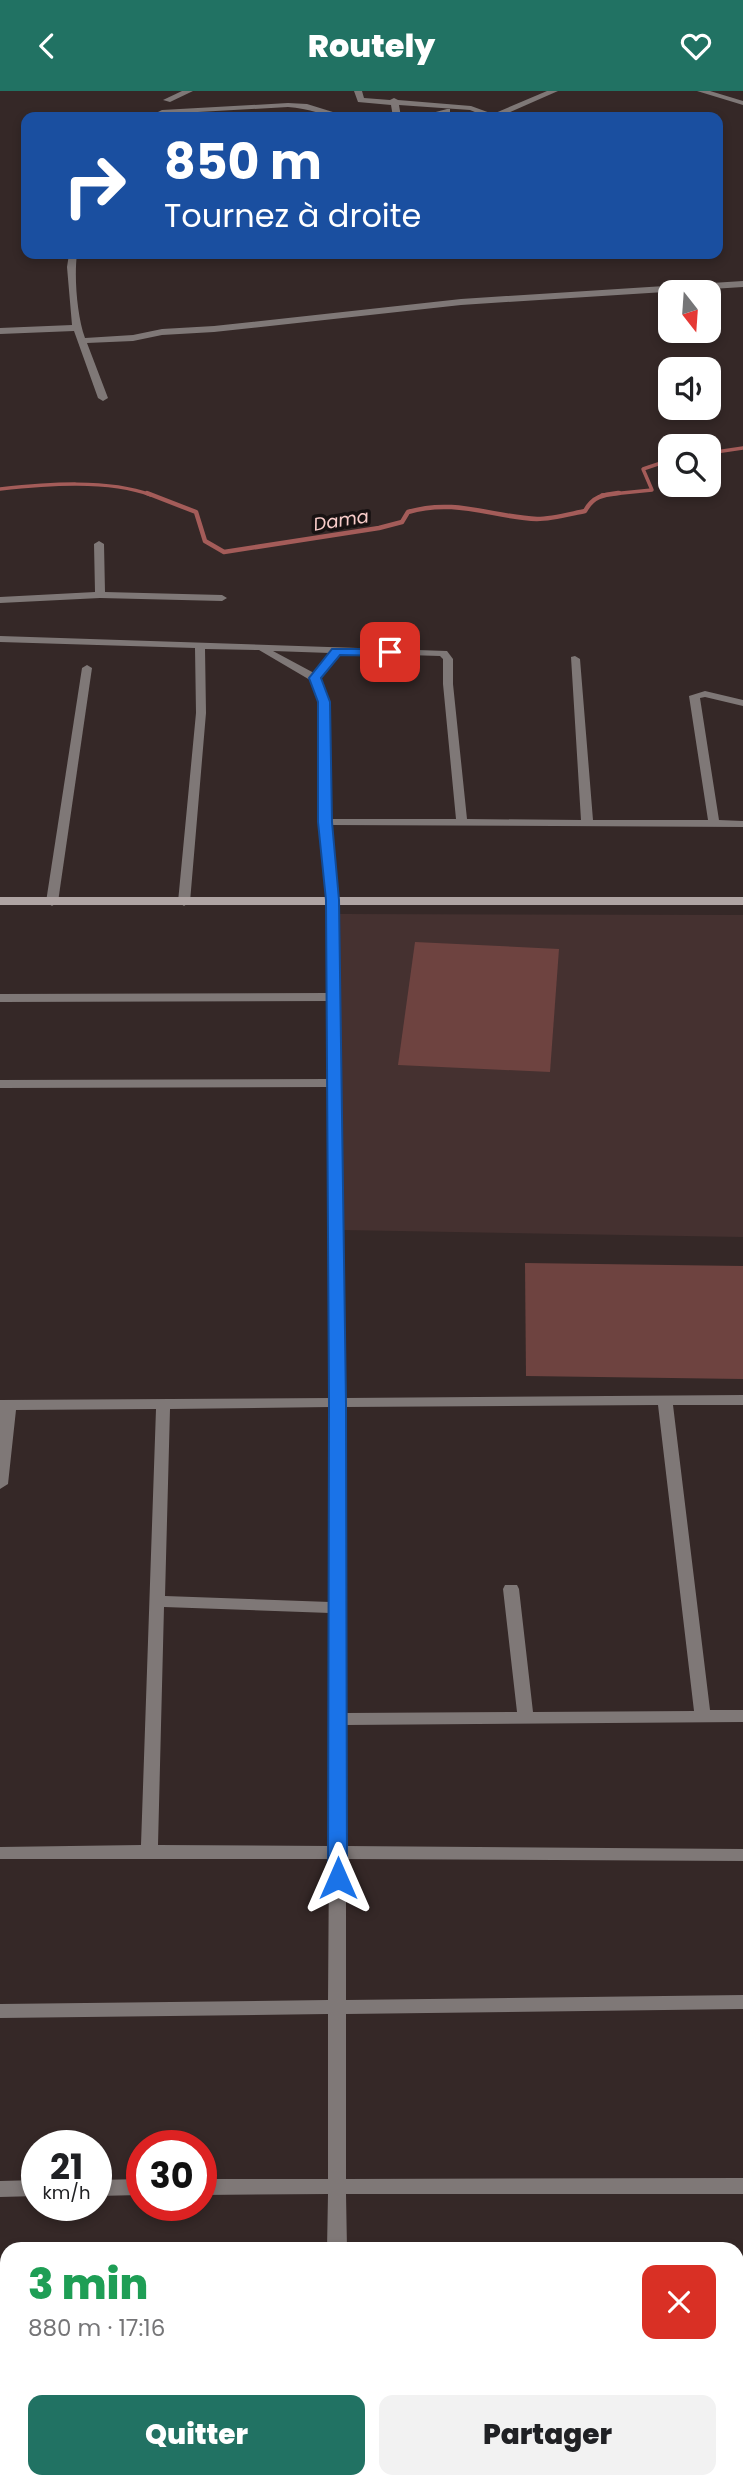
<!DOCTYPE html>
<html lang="fr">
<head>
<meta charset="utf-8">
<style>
  :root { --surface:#fff; --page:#f2f2f2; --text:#202124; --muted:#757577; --accent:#217263 }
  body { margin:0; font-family:Poppins,sans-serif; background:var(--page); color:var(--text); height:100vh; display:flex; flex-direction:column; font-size:26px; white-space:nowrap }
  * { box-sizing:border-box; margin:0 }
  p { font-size:23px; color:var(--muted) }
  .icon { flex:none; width:38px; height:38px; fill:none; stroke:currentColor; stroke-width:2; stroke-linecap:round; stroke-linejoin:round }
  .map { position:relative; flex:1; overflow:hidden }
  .details { position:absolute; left:0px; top:2151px; width:744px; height:247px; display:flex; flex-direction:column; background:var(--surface); border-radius:21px 21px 0 0; box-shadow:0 4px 10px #0003 }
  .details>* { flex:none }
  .hud { position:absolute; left:21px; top:21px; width:702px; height:147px; border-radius:14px; box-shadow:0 4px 10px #0003; background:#1a4fa0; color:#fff; overflow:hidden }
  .needle { width:46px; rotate:163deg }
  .tools { position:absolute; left:658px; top:189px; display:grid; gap:14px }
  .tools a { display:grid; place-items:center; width:63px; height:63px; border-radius:14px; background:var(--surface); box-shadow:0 4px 10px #0003; font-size:35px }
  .speed { position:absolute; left:21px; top:2039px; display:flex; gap:14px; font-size:35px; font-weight:700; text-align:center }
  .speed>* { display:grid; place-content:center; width:91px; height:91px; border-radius:50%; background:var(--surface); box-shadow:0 4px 10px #0003; line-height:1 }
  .speed small { font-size:18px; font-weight:400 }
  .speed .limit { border:10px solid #d22; background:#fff; color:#111 }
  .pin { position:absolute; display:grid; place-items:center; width:60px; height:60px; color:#fff; margin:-30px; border-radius:14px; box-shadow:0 4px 10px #0006 }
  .me { position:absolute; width:77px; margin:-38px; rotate:0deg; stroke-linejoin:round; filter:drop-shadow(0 0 5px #0008) }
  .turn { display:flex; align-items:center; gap:24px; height:147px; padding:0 28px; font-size:32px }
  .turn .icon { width:91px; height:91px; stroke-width:2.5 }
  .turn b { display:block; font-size:49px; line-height:60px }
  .round { display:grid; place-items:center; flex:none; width:74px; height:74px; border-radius:14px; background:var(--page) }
  .summary { display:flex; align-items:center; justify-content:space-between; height:119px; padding:0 28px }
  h1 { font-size:42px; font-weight:800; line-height:52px; color:#1e9e55 }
  .cta { display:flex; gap:14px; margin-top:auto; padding:14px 28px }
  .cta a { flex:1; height:80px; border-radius:14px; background:var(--accent); color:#fff; font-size:28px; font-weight:800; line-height:80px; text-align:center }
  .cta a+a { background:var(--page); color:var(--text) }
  header { display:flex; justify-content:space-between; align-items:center; height:91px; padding:0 28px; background:var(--accent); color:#fff; font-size:32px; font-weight:800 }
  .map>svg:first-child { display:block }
</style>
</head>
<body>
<header><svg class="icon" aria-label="back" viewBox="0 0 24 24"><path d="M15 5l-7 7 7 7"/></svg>Routely<svg class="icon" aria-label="heart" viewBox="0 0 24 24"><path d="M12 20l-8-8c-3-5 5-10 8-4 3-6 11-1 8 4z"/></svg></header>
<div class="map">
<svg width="743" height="2396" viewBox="0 0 743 2396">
  <rect width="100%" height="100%" fill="#352827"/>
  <!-- built -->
  <polygon fill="#453130" points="340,823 743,824 743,1146 342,1139"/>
  <!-- green -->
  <g fill="#6e4340">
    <polygon points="415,851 559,858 550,981 398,974"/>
    <polygon points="525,1172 743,1175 743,1288 526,1285"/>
  </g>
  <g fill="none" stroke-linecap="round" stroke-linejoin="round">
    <!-- stream-far1 -->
    <g stroke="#a45c59" stroke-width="3.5">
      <polyline points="709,362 743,357"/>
      <path d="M0 398C46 393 108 388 151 404"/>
      <polyline points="602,404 652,399 643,378 670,369"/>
    </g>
    <!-- stream -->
    <path stroke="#a45c59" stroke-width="4.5" d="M147 402 196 421 205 450 224 461 379 437 402 431 408 421C455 407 492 426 537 428 552 428 570 423 585 420 593 405 603 404 619 402"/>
    <!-- street -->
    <g fill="#7f7877" fill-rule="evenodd">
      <polygon points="182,0 193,0 170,11 163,9"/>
      <polygon points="354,0 362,0 364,7 390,9 394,7 398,9 471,15 493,23 547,0 558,0 499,26 487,26 470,19 399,14 401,26 393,26 391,14 358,11"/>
      <polygon points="697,0 710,0 743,10 743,14"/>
      <path d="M288 12 307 13 349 26C329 27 309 17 288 16L162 23 158 21 162 19Z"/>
      <polygon points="447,18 450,18 450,22 430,26 417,26"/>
      <polygon points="549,21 591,22 595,24 591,26 526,26"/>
      <path d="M69 163H77C74 186 77 225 85 247L133 244 162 238 214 235 461 208 743 190V196L461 214 214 241 162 244 133 250 87 252 108 307 103 310 98 307 74 240 0 243V237L72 234 67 176Z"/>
      <polygon points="99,450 104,453 105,501 222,504 227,507 222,510 100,507 0,512 0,506 95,501 94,453"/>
      <path d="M0 545 447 560 453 568V593L467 728 581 729 571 566 575 565 580 568 593 729H708L689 605 705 600 743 609V615L705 606 700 607 719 729 743 730V736L331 734 339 809 345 1307 743 1304V1314H673L710 1619H743V1631L346 1634V1755L743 1758V1770L346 1768V1909L743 1904V1918L346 1923V2088L743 2087V2103H346L347 2158H327L328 2103 201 2104V2088H328V1923L0 1927V1913L328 1909 329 1768H0V1756L141 1754 156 1318 16 1319 8 1393 0 1398V1309L331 1307 328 996 0 997V989L328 988V910L0 911V903L328 902 327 809 319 731V611L310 589 259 559 205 558 206 622 190 811 184 815 178 811 196 622 195 557 0 551ZM273 560 330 562 314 582ZM341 562 440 565 443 568V593L456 728H331L329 611 320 587ZM658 1314 694 1620 533 1621 519 1498 517 1494H505L503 1498 517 1621 346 1622 345 1316ZM331 1316 330 1511 165 1505 170 1318ZM164 1516 330 1522 329 1755 158 1754Z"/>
      <polygon points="87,574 92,577 58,811 52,815 46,811 82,577"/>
      <polygon points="142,2088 142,2104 96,2105 96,2089"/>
      <polygon points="37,2089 37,2105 0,2106 0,2090"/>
      <polygon points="737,2285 743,2285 743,2303 737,2302"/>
      <rect x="0" y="2294" width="7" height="18"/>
      <rect x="324" y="2390" width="20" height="6"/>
    </g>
    <!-- secondary -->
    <rect fill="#afa4a3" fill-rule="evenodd" x="0" y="806" width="743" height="8"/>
  </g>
  <!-- route -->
  <polygon fill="#1a73e8" stroke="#114b97" stroke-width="2" points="332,558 390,558 396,561 390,565 340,564 321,587 330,611 332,731 339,809 346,1312 347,1787 344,1793 338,1795 331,1793 328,1787 329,1312 326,809 318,731 318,611 309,587"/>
  <g text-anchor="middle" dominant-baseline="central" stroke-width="7" stroke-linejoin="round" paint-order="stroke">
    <!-- far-water labels -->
    <g font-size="18" font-style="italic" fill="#f8ccc9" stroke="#181212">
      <text transform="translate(341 429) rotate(-9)">Dama</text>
    </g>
  </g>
</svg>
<div class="tools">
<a><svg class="needle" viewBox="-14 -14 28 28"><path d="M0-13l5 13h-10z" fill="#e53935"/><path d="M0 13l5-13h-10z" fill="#757577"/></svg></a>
<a><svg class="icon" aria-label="sound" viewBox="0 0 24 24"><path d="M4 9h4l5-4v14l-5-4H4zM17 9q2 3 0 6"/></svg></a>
<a><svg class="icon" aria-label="search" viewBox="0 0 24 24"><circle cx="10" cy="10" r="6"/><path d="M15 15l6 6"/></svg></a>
</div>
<div class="speed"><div>21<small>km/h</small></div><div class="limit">30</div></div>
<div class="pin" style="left:390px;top:561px;background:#d93025"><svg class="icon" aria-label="arrive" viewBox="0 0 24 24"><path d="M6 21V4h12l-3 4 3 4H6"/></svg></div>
<svg class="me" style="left:338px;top:1787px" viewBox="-20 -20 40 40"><path d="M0-17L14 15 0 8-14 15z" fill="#1a73e8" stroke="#fff" stroke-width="4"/></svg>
<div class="hud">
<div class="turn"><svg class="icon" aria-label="right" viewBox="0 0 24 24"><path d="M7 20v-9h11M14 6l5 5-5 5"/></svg><div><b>850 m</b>Tournez à droite</div></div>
</div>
<section class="details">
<div class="summary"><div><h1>3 min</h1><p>880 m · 17:16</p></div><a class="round" style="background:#d93025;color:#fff"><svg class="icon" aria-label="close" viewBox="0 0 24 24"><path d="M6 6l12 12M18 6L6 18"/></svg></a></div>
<div class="cta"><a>Quitter</a><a>Partager</a></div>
</section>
</div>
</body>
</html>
